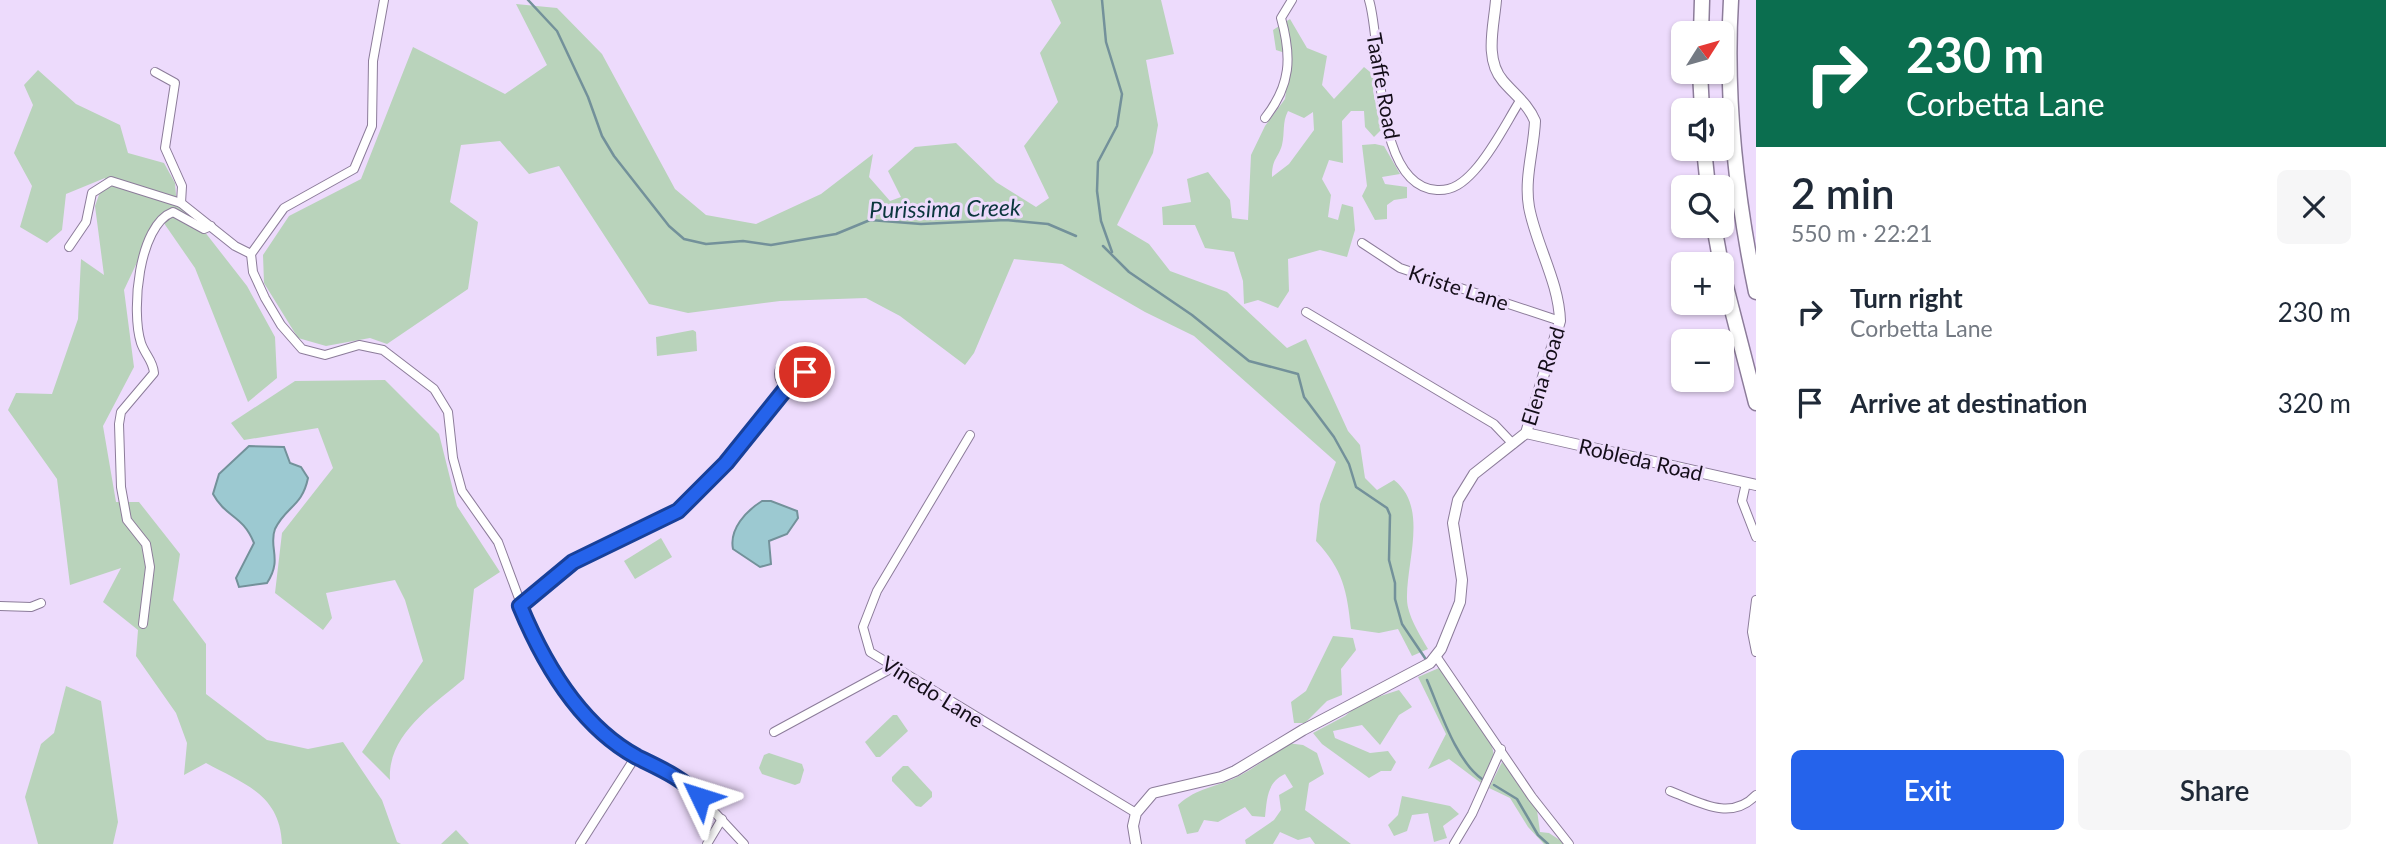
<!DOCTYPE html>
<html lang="en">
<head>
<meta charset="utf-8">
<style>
  :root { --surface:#fff; --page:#f6f6f7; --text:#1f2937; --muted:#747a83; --accent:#2563eb }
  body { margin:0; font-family:Lato,sans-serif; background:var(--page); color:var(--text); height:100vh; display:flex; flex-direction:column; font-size:26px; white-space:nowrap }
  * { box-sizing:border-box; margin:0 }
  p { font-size:23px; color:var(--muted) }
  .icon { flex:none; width:38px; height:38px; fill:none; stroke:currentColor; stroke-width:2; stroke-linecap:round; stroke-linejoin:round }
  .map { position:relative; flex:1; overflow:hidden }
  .side { display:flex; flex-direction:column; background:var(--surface); width:630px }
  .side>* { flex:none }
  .top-card { background:#0b6e4f; color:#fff; overflow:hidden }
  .needle { width:46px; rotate:53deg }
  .fabs { position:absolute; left:1671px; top:21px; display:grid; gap:14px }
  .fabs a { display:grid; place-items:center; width:63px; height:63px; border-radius:10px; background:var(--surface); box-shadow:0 2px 5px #0004; font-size:35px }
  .pin { position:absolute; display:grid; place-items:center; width:60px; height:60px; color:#fff; margin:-30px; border:4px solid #fff; border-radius:50%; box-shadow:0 2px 7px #0007 }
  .me { position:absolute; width:77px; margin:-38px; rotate:311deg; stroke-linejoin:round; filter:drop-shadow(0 0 5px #0008) }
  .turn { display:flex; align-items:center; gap:24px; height:147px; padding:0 35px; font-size:32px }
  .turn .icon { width:91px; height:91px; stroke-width:2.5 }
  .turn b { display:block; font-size:49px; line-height:60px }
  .round { display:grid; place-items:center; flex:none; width:74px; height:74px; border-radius:10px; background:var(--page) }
  .overview { display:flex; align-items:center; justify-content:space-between; height:119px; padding:0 35px }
  h1 { font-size:42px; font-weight:600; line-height:52px }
  .cta { display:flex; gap:14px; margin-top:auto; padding:14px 35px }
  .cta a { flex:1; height:80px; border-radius:10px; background:var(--accent); color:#fff; font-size:28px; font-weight:600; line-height:80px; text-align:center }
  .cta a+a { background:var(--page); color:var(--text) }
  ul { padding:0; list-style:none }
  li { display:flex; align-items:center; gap:21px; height:91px; padding:0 35px }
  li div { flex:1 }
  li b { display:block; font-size:26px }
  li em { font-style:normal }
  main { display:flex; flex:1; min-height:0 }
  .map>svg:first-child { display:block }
</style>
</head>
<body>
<main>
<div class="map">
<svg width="1756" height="844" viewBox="0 0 1756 844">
  <rect width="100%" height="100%" fill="#eddbfc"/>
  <!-- green -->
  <g fill="#b9d3bb" fill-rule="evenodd">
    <path d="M1051 0H1161L1174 54 1146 60 1158 125 1153 153 1117 225 1149 244 1170 271 1227 292 1287 348 1306 339 1348 431 1360 445 1365 478 1377 490 1394 480C1429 507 1406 562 1407 599 1407 615 1420 635 1428 649L1412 656 1398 629 1379 633 1351 629C1347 590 1343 570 1316 541L1320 504 1336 462 1194 336 1145 312 1062 264 1014 259 974 353 965 365 900 316 866 298 780 301 688 313 649 304 559 166 529 174 500 141 461 145 450 202 478 222 468 289 387 344 370 338 326 346 298 338 264 283 263 255 289 216 361 179 413 47 505 94 547 65 516 4 557 8 602 54 675 189 706 215 756 224 821 194 873 154 869 177 890 201 901 197 888 171 915 147 956 143 996 182 1036 207 1049 198 1024 146 1058 102 1040 53 1061 23Z"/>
    <path d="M1290 19 1307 48 1327 56 1322 85 1334 99 1364 67 1375 76 1373 91 1381 130 1374 137 1365 127 1364 111H1351L1342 121 1343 163 1329 160 1322 179 1331 195 1328 217 1338 220 1342 204 1353 207 1355 230 1347 257 1320 250 1288 259 1289 291 1278 308 1258 300 1244 304 1243 281 1234 252 1205 248 1195 225H1163L1162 207 1191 202 1187 179 1208 172 1230 200 1232 218 1248 220 1251 155 1265 126 1285 99 1291 55 1276 50 1273 30ZM1288 111 1304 118 1313 112 1314 130 1289 164 1272 177C1272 158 1278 159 1282 145 1285 133 1282 122 1288 111Z"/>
    <path d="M38 70 76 104 120 125 128 153 164 163 175 183 176 195 247 286 275 337 277 378 248 402 195 268 159 216 124 290 134 367 103 426 116 502H139L180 554 173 600 206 644V694L267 740 308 749 343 742 382 800 397 842 401 844H282C280 794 244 784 206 763L184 775 187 743 176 713 136 656 138 630 103 602 121 568 70 585 57 479 8 410 16 393 52 394 78 319 81 259 104 275 95 206 105 178 66 194 62 230 47 243 20 227 32 186 14 153 33 105 24 85Z"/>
    <polygon points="1375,144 1384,146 1400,174 1382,177 1385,184 1407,187 1407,198 1394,200 1387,205 1387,219 1375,220 1362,196 1367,186 1362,145"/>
    <polygon points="693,330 696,332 697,351 657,356 656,337"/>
    <path d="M385 380 439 434 457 506 500 572 474 589 464 679C433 705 387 735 390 780L362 752 423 661 405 600 395 580 326 593 332 618 323 630 275 593 282 533 333 468 318 428 244 440 231 423 295 381Z"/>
    <polygon points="661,538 672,557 635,579 624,561"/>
    <polygon points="1333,636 1353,638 1356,650 1341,669 1342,695 1327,701 1305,723 1294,723 1291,702 1306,691"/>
    <path d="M1439 668C1455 685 1495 736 1494 758 1493 766 1485 776 1481 783L1449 759 1428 769 1446 734 1418 677Z"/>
    <polygon points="66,686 101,701 118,822 113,844 38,844 25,797 41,744 54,733"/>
    <polygon points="1399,690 1412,707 1399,715 1380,745 1362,725 1333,731 1335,738 1370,753 1388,751 1396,762 1391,771 1381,771 1369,778 1322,744 1313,733 1345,716 1362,702"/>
    <polygon points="893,715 897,715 908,731 880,757 876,757 865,742"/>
    <path d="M1287 743 1303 745 1317 753 1324 774 1309 783 1305 810 1351 844H1315L1310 837 1298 840 1280 832 1273 844H1246L1245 840 1274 820 1281 810 1279 795 1293 787 1285 774C1267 782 1267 799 1265 817L1252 816 1245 807 1218 822 1204 820 1198 832 1187 834 1178 805C1198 787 1214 788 1237 777 1255 768 1270 756 1287 743Z"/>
    <polygon points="769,753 802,764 804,770 800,783 795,785 762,774 759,768 764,755"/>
    <polygon points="1502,762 1536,803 1540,832 1549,833 1566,844 1544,844 1528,827 1510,798 1489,788"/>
    <polygon points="903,766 908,766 932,792 932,797 921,807 916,806 892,781 892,777"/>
    <polygon points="1402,796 1450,806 1459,814 1443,826 1447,838 1434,842 1428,813 1412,815 1407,831 1394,836 1388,825 1398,815"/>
    <polygon points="456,830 469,844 441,844"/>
  </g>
  <!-- water -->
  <g fill="#9cc9d1" stroke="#73919a" stroke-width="2">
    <path d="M249 446 284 447 290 463 301 467 308 478C302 507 286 506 275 529 268 547 283 559 267 583L239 587 236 578 254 543C242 514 226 518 213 494L219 474Z"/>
    <path d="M762 501H771L797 511 798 518 787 534 769 541 771 564 760 567 733 549C729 529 746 511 762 501Z"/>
  </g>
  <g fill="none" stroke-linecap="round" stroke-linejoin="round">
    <!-- stream -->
    <g stroke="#73919a" stroke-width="2.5">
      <polyline points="528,0 557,31 588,97 602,136 614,156 669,226 684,239 706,244 743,241 771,245 836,234 870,220 921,224 1006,220 1048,224 1076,236"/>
      <polyline points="1102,0 1106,42 1122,94 1117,126 1098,162 1097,191 1101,221 1112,252"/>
      <polyline points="1103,246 1129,272 1192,315 1249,361 1298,374 1304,397 1334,437 1349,464 1356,487 1387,508 1390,515 1389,560 1395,583 1395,599 1402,624 1427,661"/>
      <path d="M1427 680C1440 710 1456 761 1482 779"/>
      <polyline points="1494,785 1517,799 1538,835 1548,844"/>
    </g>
    <!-- minor casing -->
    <g stroke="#8c7c9a" stroke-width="10">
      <g id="minor">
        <polyline points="384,0 373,61 372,126 354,169 284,208 251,254 253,272 265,298 281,325 302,349 325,355 359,345 383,350 434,389 448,412 453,458 462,491 498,542 530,628 550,666 585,717 636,756 672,773 691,787 744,844"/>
        <path d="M1369 0C1383 44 1372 186 1437 190 1453 191 1464 182 1474 171 1493 150 1506 123 1521 99"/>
        <polyline points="155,72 175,83 165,148 182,186 181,203"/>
        <path d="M1265 118C1291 85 1292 57 1281 18L1292 0"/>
        <polyline points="1362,243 1400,268 1560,321"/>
        <polyline points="69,247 86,222 92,193 111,181 181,203 235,246 251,254"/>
        <polyline points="1306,312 1494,424 1513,444"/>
        <circle cx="792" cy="374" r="13"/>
        <polyline points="970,435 877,591 863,627 870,652 1136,813"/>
        <polyline points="1746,483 1742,501 1756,537"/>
        <polyline points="1756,600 1752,632 1756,652"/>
        <polyline points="0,606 31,607 41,603"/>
        <polyline points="520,606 573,562 678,511 726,463 788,386"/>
        <path d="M143 624 150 567 146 544 127 520 121 487 119 424 121 412 154 373C153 360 145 355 141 343 131 312 138 225 173 212L204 229 211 226"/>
        <polyline points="1436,656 1532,797 1569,844"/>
        <polyline points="774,732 894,667"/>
        <path d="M1670 791C1699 802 1731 822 1756 795"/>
        <polyline points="580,844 636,756"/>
        <polyline points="707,844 722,819"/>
        <polyline points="1454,844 1472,814 1501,749"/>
      </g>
    </g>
    <!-- tertiary casing -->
    <g stroke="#8c7c9a" stroke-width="12">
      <g id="tertiary">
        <polyline points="1526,433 1756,485"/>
        <path d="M1136 844 1133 826 1136 813 1153 793 1221 777 1235 771 1303 730 1430 663 1441 649 1460 602 1462 580 1453 523 1458 500 1474 474 1526 433 1560 321C1559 282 1536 245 1529 207 1524 178 1534 149 1535 121 1528 104 1515 95 1503 81 1484 59 1494 26 1496 0"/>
      </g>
    </g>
    <!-- motorway casing -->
    <g stroke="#8c7c9a" stroke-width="17">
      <g id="motorway">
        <path d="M1731 0C1725 99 1736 196 1756 292"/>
        <polyline points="1701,33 1702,0"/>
        <polyline points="1700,72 1702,110"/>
        <polyline points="1704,149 1708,187"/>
        <polyline points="1714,226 1721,264"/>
        <polyline points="1722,271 1756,403"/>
      </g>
    </g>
    <!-- minor -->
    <use href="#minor" stroke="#fff" stroke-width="8"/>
    <!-- tertiary -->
    <use href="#tertiary" stroke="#fff" stroke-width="10"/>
    <!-- motorway -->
    <use href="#motorway" stroke="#fff" stroke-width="14"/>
  </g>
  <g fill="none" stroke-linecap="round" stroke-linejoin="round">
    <!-- route casing -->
    <g stroke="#184099" stroke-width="18">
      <path id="route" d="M700 797C681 777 661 769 637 757 580 726 544 664 520 606L573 562 678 511 726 463 788 386 801 384 805 372"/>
    </g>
    <!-- route -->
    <use href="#route" stroke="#2563eb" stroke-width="12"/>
  </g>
  <g text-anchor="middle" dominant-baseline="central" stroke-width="6" stroke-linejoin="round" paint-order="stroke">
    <!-- street labels -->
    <g font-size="21" fill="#140e19" stroke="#eddbfc">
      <text transform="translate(1384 86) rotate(80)">Taaffe Road</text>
      <text transform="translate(1459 287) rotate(18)">Kriste Lane</text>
      <text transform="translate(1542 376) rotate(-73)">Elena Road</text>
      <text transform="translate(1641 459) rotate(13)">Robleda Road</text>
      <text transform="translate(933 691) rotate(32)">Vinedo Lane</text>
    </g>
    <!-- water labels -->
    <g font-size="23" font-style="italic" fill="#0b363d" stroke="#eddbfc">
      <text transform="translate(945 208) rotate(-1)">Purissima Creek</text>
    </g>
  </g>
</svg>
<div class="fabs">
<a><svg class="needle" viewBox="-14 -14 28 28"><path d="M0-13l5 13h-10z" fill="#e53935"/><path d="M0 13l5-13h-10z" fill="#747a83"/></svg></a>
<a><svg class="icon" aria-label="sound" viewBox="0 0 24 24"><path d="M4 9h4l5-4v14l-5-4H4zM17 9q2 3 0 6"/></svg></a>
<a><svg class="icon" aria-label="search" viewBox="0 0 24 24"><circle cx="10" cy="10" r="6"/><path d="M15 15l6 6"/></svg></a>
<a>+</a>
<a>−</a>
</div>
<div class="pin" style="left:805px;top:372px;background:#d93025"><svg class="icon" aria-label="arrive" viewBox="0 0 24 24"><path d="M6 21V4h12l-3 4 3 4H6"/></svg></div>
<svg class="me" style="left:700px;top:797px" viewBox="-20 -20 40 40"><path d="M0-17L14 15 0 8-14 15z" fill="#2563eb" stroke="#fff" stroke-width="4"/></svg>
</div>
<section class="side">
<div class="top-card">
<div class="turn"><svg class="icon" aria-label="right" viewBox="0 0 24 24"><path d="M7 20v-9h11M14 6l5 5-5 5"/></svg><div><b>230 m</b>Corbetta Lane</div></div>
</div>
<div class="overview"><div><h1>2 min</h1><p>550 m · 22:21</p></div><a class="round"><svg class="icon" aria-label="close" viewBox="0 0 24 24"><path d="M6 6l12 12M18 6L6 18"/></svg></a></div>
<ul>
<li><svg class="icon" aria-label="right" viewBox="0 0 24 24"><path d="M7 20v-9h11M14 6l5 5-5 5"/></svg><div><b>Turn right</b><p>Corbetta Lane</p></div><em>230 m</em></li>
<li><svg class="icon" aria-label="arrive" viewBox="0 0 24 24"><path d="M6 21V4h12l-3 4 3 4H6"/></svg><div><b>Arrive at destination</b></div><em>320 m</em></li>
</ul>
<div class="cta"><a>Exit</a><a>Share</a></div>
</section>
</main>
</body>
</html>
